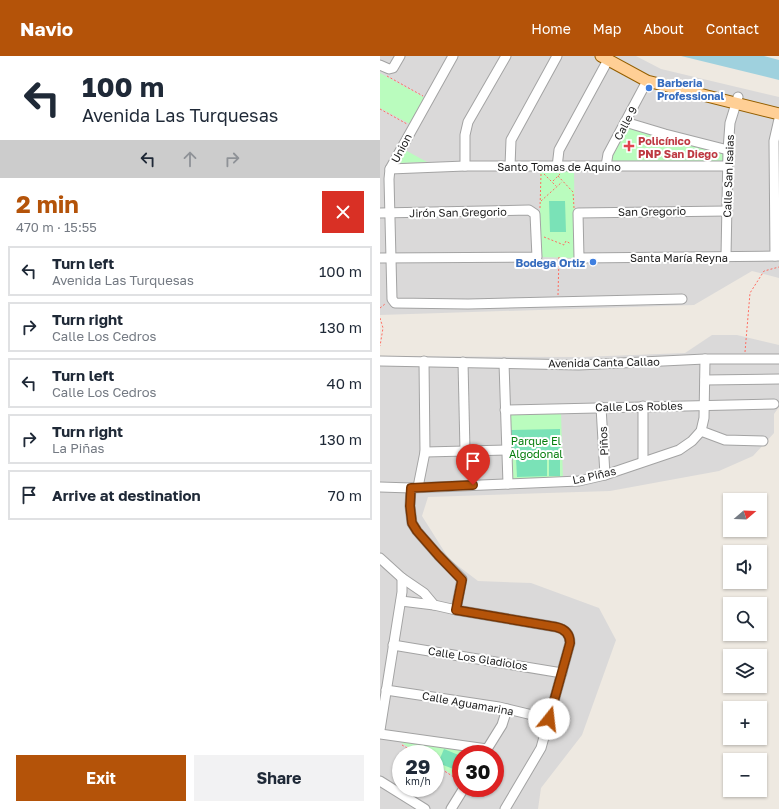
<!DOCTYPE html>
<html lang="en">
<head>
<meta charset="utf-8">
<style>
  :root { --surface:#fff; --page:#f2f2f3; --text:#1f2937; --muted:#747a83; --line:#e0e1e3; --accent:#b45309 }
  body { margin:0; font-family:"Golos Text",sans-serif; background:var(--page); color:var(--text); height:100vh; display:flex; flex-direction:column; font-size:15px; white-space:nowrap }
  * { box-sizing:border-box; margin:0 }
  p { font-size:13px; color:var(--muted) }
  .icon { flex:none; width:22px; height:22px; fill:none; stroke:currentColor; stroke-width:2; stroke-linecap:round; stroke-linejoin:round }
  .map { position:relative; flex:1; overflow:hidden }
  .panel { display:flex; flex-direction:column; background:var(--surface); width:380px }
  .panel>* { flex:none }
  .hud { background:#fff; color:var(--text); overflow:hidden }
  .needle { width:26px; rotate:71deg }
  .buttons { position:absolute; left:343px; top:437px; display:grid; gap:8px }
  .buttons a { display:grid; place-items:center; width:44px; height:44px; border-radius:0px; background:var(--surface); box-shadow:0 1px 3px #0004; font-size:20px }
  .speed { position:absolute; left:12px; top:689px; display:flex; gap:8px; font-size:20px; font-weight:700; text-align:center }
  .speed>* { display:grid; place-content:center; width:52px; height:52px; border-radius:50%; background:var(--surface); box-shadow:0 1px 3px #0004; line-height:1 }
  .speed small { font-size:10px; font-weight:400 }
  .speed .limit { border:6px solid #d22; background:#fff; color:#111 }
  .pin { position:absolute; display:grid; place-items:center; width:34px; height:34px; color:#fff; margin:-41px -17px; border-radius:50% 50% 50% 0; rotate:-45deg; box-shadow:0 0 4px #0007 }
  .pin .icon { rotate:45deg }
  .me { position:absolute; width:44px; margin:-22px; rotate:16deg; stroke-linejoin:round; filter:drop-shadow(0 0 3px #0008) }
  .turn { display:flex; align-items:center; gap:14px; height:84px; padding:0 16px; font-size:18px }
  .turn .icon { width:52px; height:52px; stroke-width:2.5 }
  .turn b { display:block; font-size:28px; line-height:34px }
  .lanes { display:flex; align-items:center; height:38px; padding:0 16px; background:#0003; justify-content:center; gap:20px; direction:ltr }
  .lanes .off { opacity:.35 }
  .round { display:grid; place-items:center; flex:none; width:42px; height:42px; border-radius:0px; background:var(--page) }
  .headline { display:flex; align-items:center; justify-content:space-between; height:68px; padding:0 16px }
  h1 { font-size:24px; font-weight:700; line-height:30px; color:var(--accent) }
  .action { display:flex; gap:8px; margin-top:auto; padding:8px 16px }
  .action a { flex:1; height:46px; border-radius:0px; background:var(--accent); color:#fff; font-size:16px; font-weight:700; line-height:46px; text-align:center }
  .action a+a { background:var(--page); color:var(--text) }
  ul { padding:0; list-style:none }
  li { display:flex; align-items:center; gap:12px; height:50px; margin:0 8px 6px; padding:0 8px; border:2px solid var(--line); border-radius:0px }
  li div { flex:1 }
  li b { display:block; font-size:15px }
  li em { font-style:normal }
  header { display:flex; align-items:center; gap:24px; box-sizing:border-box; height:56px; padding:0 20px; background:var(--accent); color:#fff }
  header strong { font-size:19px }
  nav { display:flex; gap:22px; margin-inline-start:auto; font-size:14px }
  main { display:flex; flex:1; min-height:0 }
  .map>svg:first-child { display:block }
</style>
</head>
<body>
<header>
<strong>Navio</strong>
<nav><a>Home</a><a>Map</a><a>About</a><a>Contact</a></nav>
</header>
<main>
<section class="panel">
<div class="hud">
<div class="turn"><svg class="icon" aria-label="left" viewBox="0 0 24 24"><path d="M17 20v-9H6M10 6l-5 5 5 5"/></svg><div><b>100 m</b>Avenida Las Turquesas</div></div>
<div class="lanes"><svg class="icon" aria-label="left" viewBox="0 0 24 24"><path d="M17 20v-9H6M10 6l-5 5 5 5"/></svg><svg class="icon off" aria-label="ahead" viewBox="0 0 24 24"><path d="M12 20V5M6 11l6-6 6 6"/></svg><svg class="icon off" aria-label="right" viewBox="0 0 24 24"><path d="M7 20v-9h11M14 6l5 5-5 5"/></svg></div>
</div>
<div class="headline"><div><h1>2 min</h1><p>470 m · 15:55</p></div><a class="round" style="background:#d93025;color:#fff"><svg class="icon" aria-label="close" viewBox="0 0 24 24"><path d="M6 6l12 12M18 6L6 18"/></svg></a></div>
<ul>
<li><svg class="icon" aria-label="left" viewBox="0 0 24 24"><path d="M17 20v-9H6M10 6l-5 5 5 5"/></svg><div><b>Turn left</b><p>Avenida Las Turquesas</p></div><em>100 m</em></li>
<li><svg class="icon" aria-label="right" viewBox="0 0 24 24"><path d="M7 20v-9h11M14 6l5 5-5 5"/></svg><div><b>Turn right</b><p>Calle Los Cedros</p></div><em>130 m</em></li>
<li><svg class="icon" aria-label="left" viewBox="0 0 24 24"><path d="M17 20v-9H6M10 6l-5 5 5 5"/></svg><div><b>Turn left</b><p>Calle Los Cedros</p></div><em>40 m</em></li>
<li><svg class="icon" aria-label="right" viewBox="0 0 24 24"><path d="M7 20v-9h11M14 6l5 5-5 5"/></svg><div><b>Turn right</b><p>La Piñas</p></div><em>130 m</em></li>
<li><svg class="icon" aria-label="arrive" viewBox="0 0 24 24"><path d="M6 21V4h12l-3 4 3 4H6"/></svg><div><b>Arrive at destination</b></div><em>70 m</em></li>
</ul>
<div class="action"><a>Exit</a><a>Share</a></div>
</section>
<div class="map">
<svg width="399" height="753" viewBox="0 0 399 753">
  <rect width="100%" height="100%" fill="#eee9e1"/>
  <!-- residential -->
  <g fill="#dad9d9" fill-rule="evenodd">
    <polygon points="0,0 256,0 281,13 399,41 399,222 372,215 314,249 0,259"/>
    <path d="M332 279H357L399 289V351L394 358V377L373 400 339 415 230 435 48 441 42 460 69 503 98 525 151 527 219 552 236 584 202 679 161 732 158 753H0V300L202 301 305 297ZM21 698H55V732H21ZM81 698H115V732H81Z"/>
  </g>
  <!-- park -->
  <g fill="#bafcbe">
    <polygon points="0,17 45,42 30,68 0,52"/>
    <polygon points="246,68 346,95 345,109 228,108"/>
    <polygon points="25,94 47,106 19,107"/>
    <polygon points="194,114 195,202 160,201 160,116"/>
    <polygon points="181,356 183,424 131,425 128,357"/>
    <polygon points="19,685 101,697 81,698 81,724 55,708 55,698 39,698"/>
  </g>
  <!-- pitch -->
  <g fill="#7ae2b7">
    <polygon points="169,145 185,145 186,176 170,176"/>
    <polygon points="180,373 180,399 132,401 131,374"/>
    <polygon points="136,402 167,402 167,420 137,421"/>
    <rect x="169" y="402" width="11" height="18"/>
    <polygon points="64,693 81,700 81,716 58,707"/>
  </g>
  <!-- water -->
  <polygon fill="#9fd1de" points="301,0 384,0 399,4 399,24"/>
  <g fill="none" stroke-linecap="round" stroke-linejoin="round">
    <!-- minor casing -->
    <g stroke="#a3a3a3" stroke-width="11">
      <g id="minor">
        <polyline points="73,0 10,113 9,123 12,243 15,247 88,248 302,243"/>
        <polyline points="0,9 9,13 13,12 20,0"/>
        <polyline points="245,66 285,78 348,94"/>
        <polyline points="85,110 85,79 88,66 126,0"/>
        <polyline points="130,110 131,84 177,0"/>
        <polyline points="226,110 228,98 267,25"/>
        <polyline points="177,111 179,94 228,4"/>
        <polyline points="10,113 85,110 347,110"/>
        <polyline points="347,155 198,157 199,202 399,200"/>
        <polyline points="0,157 149,154 155,158 157,201 0,202"/>
        <polyline points="346,200 348,94 350,67 358,41"/>
        <polyline points="395,200 394,85 399,63"/>
        <polyline points="0,305 199,309 325,303 399,303"/>
        <polyline points="83,306 85,395"/>
        <polyline points="124,307 128,428"/>
        <polyline points="325,324 399,323"/>
        <polyline points="221,351 225,419"/>
        <polyline points="125,354 394,348"/>
        <polyline points="321,375 345,384 383,385"/>
        <polyline points="45,396 127,394"/>
        <polyline points="263,405 263,350"/>
        <polyline points="0,431 31,432 199,425 225,419 299,394 312,385 321,375 324,362 325,303"/>
        <polyline points="38,431 45,396 44,305"/>
        <polyline points="31,432 30,450 32,467 37,475 58,499 82,523 76,554"/>
        <path d="M0 502 22 522 44 537 54 549 76 554 176 571C185 573 190 578 190 587L161 692 125 753"/>
        <polyline points="21,545 54,549"/>
        <polyline points="13,589 182,617"/>
        <polyline points="6,634 119,651 169,663"/>
        <polyline points="0,674 22,536 22,522"/>
        <polyline points="0,678 107,693"/>
        <polyline points="104,698 122,669 127,653"/>
        <polyline points="0,725 45,753"/>
        <polyline points="71,753 84,732"/>
      </g>
    </g>
    <!-- major casing -->
    <g stroke="#945f00" stroke-width="13">
      <polyline id="major" points="221,0 267,25 399,58"/>
    </g>
    <!-- path -->
    <g stroke="#ff6d61" stroke-width="1" stroke-dasharray="2 2" stroke-linecap="butt">
      <polyline points="7,20 43,40"/>
      <polyline points="0,53 27,68"/>
      <polyline points="164,118 176,130"/>
      <polyline points="178,120 193,136 194,152"/>
      <polyline points="173,125 180,118"/>
      <polyline points="161,145 182,126"/>
      <polyline points="160,152 161,118"/>
      <polyline points="164,181 184,189 186,185 191,188"/>
      <polyline points="178,239 179,201"/>
      <polyline points="0,252 5,248"/>
      <polyline points="0,262 3,272 0,290"/>
      <polyline points="365,296 370,237 384,215 399,211"/>
      <polyline points="22,689 37,698"/>
      <polyline points="55,709 80,725"/>
    </g>
    <!-- minor -->
    <use href="#minor" stroke="#fff" stroke-width="9"/>
    <!-- major -->
    <use href="#major" stroke="#ffcf95" stroke-width="11"/>
  </g>
  <g fill="none" stroke-linecap="round" stroke-linejoin="round">
    <!-- route casing -->
    <g stroke="#753606" stroke-width="10">
      <path id="route" d="M93 429 31 432 30 450 32 467 37 475 58 499 82 524 76 554 176 571C185 573 190 578 190 587L169 663"/>
    </g>
    <!-- route -->
    <use href="#route" stroke="#b45309" stroke-width="7"/>
  </g>
  <!-- markers -->
  <g fill="#3f7fe0" stroke="#fff" stroke-width="1.5">
    <circle cx="269" cy="32" r="4"/>
    <circle cx="213" cy="206" r="4"/>
  </g>
  <path fill="#e0444e" stroke="#fff" stroke-width="1.5" d="M247 84h4v4h4v4h-4v4h-4v-4h-4v-4h4z"/>
  <g text-anchor="middle" dominant-baseline="central" stroke-width="4" stroke-linejoin="round" paint-order="stroke">
    <!-- shop labels -->
    <g font-size="11" font-weight="bold" fill="#366cbe" stroke="#fff" text-anchor="start">
      <text x="277" y="26">Barberia<tspan x="277" dy="13">Professional</tspan></text>
      <text x="205" y="206" text-anchor="end">Bodega Ortiz</text>
    </g>
    <!-- street labels -->
    <g font-size="11" fill="#1c1c1c" stroke="#fff">
      <text transform="translate(245 67) rotate(-62)">Calle 9</text>
      <text transform="translate(21 92) rotate(-62)">Union</text>
      <text x="179" y="110">Santo Tomas de Aquino</text>
      <text transform="translate(348 120) rotate(-88)">Calle San Isaias</text>
      <text transform="translate(272 155) rotate(-1)">San Gregorio</text>
      <text transform="translate(78 156) rotate(-1)">Jirón San Gregorio</text>
      <text x="299" y="201">Santa María Reyna</text>
      <text transform="translate(224 306) rotate(-1)">Avenida Canta Callao</text>
      <text transform="translate(259 350) rotate(-1)">Calle Los Robles</text>
      <text transform="translate(223 385) rotate(-93)">Piños</text>
      <text transform="translate(214 419) rotate(-13)">La Piñas</text>
      <text transform="translate(98 602) rotate(9)">Calle Los Gladiolos</text>
      <text transform="translate(88 647) rotate(10)">Calle Aguamarina</text>
    </g>
    <!-- health labels -->
    <g font-size="11" font-weight="bold" fill="#be3a42" stroke="#fff" text-anchor="start">
      <text x="258" y="84">Policínico<tspan x="258" dy="13">PNP San Diego</tspan></text>
    </g>
    <!-- park labels -->
    <g font-size="11" fill="#067e0d" stroke="#fff">
      <text x="156" y="384">Parque El<tspan x="156" dy="13">Algodonal</tspan></text>
    </g>
  </g>
</svg>
<div class="buttons">
<a><svg class="needle" viewBox="-14 -14 28 28"><path d="M0-13l5 13h-10z" fill="#e53935"/><path d="M0 13l5-13h-10z" fill="#747a83"/></svg></a>
<a><svg class="icon" aria-label="sound" viewBox="0 0 24 24"><path d="M4 9h4l5-4v14l-5-4H4zM17 9q2 3 0 6"/></svg></a>
<a><svg class="icon" aria-label="search" viewBox="0 0 24 24"><circle cx="10" cy="10" r="6"/><path d="M15 15l6 6"/></svg></a>
<a><svg class="icon" aria-label="layers" viewBox="0 0 24 24"><path d="M12 4l9 5-9 5-9-5zM3 14l9 5 9-5"/></svg></a>
<a>+</a>
<a>−</a>
</div>
<div class="speed"><div>29<small>km/h</small></div><div class="limit">30</div></div>
<div class="pin" style="left:93px;top:429px;background:#d93025"><svg class="icon" aria-label="arrive" viewBox="0 0 24 24"><path d="M6 21V4h12l-3 4 3 4H6"/></svg></div>
<svg class="me" style="left:169px;top:663px" viewBox="-20 -20 40 40"><circle r="19" fill="#fff"/><path d="M0-13L10 11 0 6-10 11z" fill="#b45309"/></svg>
</div>
</main>
</body>
</html>
